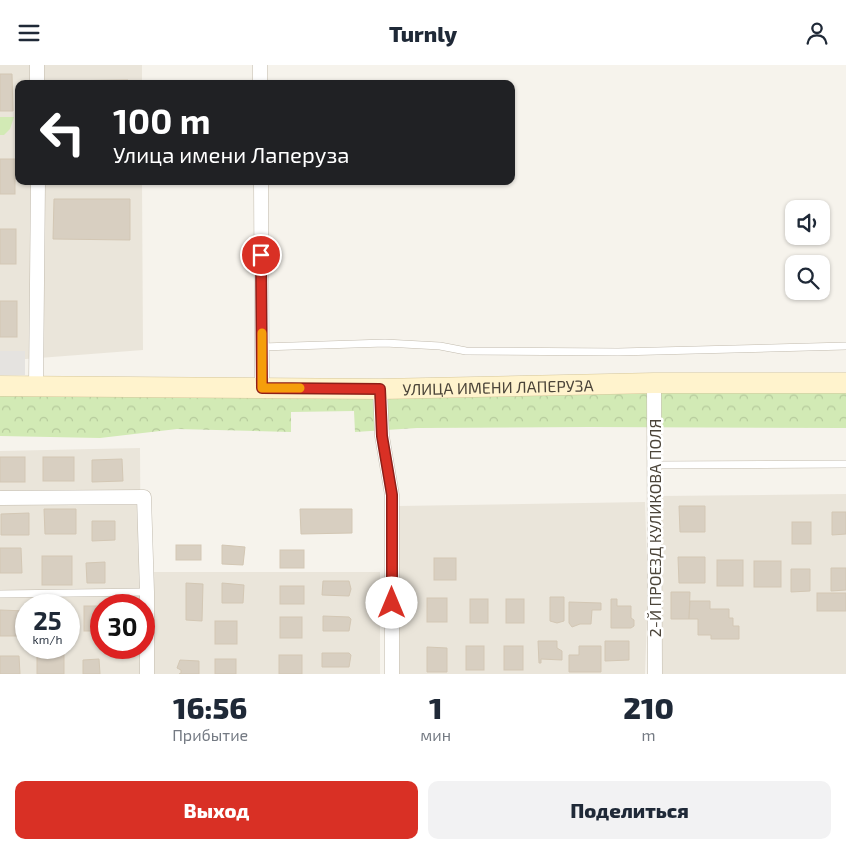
<!DOCTYPE html>
<html lang="ru">
<head>
<meta charset="utf-8">
<style>
  :root { --surface:#fff; --page:#f2f2f3; --text:#1f2937; --muted:#747a83; --accent:#d93025 }
  body { margin:0; font-family:"Exo 2",sans-serif; background:var(--page); color:var(--text); height:100vh; display:flex; flex-direction:column; font-size:19px; white-space:nowrap }
  * { box-sizing:border-box; margin:0 }
  p { font-size:16px; color:var(--muted) }
  .icon { flex:none; width:28px; height:28px; fill:none; stroke:currentColor; stroke-width:2; stroke-linecap:round; stroke-linejoin:round }
  .map { position:relative; height:609px; overflow:hidden }
  .details { display:flex; flex-direction:column; background:var(--surface); flex:1 }
  .details>* { flex:none }
  .top-card { position:absolute; left:15px; top:15px; width:500px; height:105px; border-radius:10px; box-shadow:0 1px 4px #0004; background:#202124; color:#fff; overflow:hidden }
  .buttons { position:absolute; left:785px; top:135px; display:grid; gap:10px }
  .buttons a { display:grid; place-items:center; width:45px; height:45px; border-radius:10px; background:var(--surface); box-shadow:0 1px 4px #0004; font-size:25px }
  .speed { position:absolute; left:15px; top:529px; display:flex; gap:10px; font-size:25px; font-weight:700; text-align:center }
  .speed>* { display:grid; place-content:center; width:65px; height:65px; border-radius:50%; background:var(--surface); box-shadow:0 1px 4px #0004; line-height:1 }
  .speed small { font-size:12px; font-weight:400 }
  .speed .limit { border:8px solid #d22; background:#fff; color:#111 }
  .pin { position:absolute; display:grid; place-items:center; width:42px; height:42px; color:#fff; margin:-21px; border:2px solid #fff; border-radius:50%; box-shadow:0 1px 5px #0007 }
  .me { position:absolute; width:55px; margin:-28px; rotate:0deg; stroke-linejoin:round; filter:drop-shadow(0 0 4px #0008) }
  .turn { display:flex; align-items:center; gap:18px; height:105px; padding:0 15px; font-size:22px }
  .turn .icon { width:65px; height:65px; stroke-width:2.5 }
  .turn b { display:block; font-size:35px; line-height:42px }
  .eta { display:flex; justify-content:space-evenly; align-items:center; height:85px; text-align:center }
  .eta b { font-size:30px; font-weight:800; line-height:35px }
  .cta { display:flex; gap:10px; margin-top:auto; padding:10px 15px }
  .cta a { flex:1; height:58px; border-radius:10px; background:var(--accent); color:#fff; font-size:20px; font-weight:800; line-height:58px; text-align:center }
  .cta a+a { background:var(--page); color:var(--text) }
  header { display:flex; justify-content:space-between; align-items:center; height:65px; padding:0 15px; background:var(--surface); font-size:22px; font-weight:800 }
  .map>svg:first-child { display:block }
</style>
</head>
<body>
<header><svg class="icon" aria-label="menu" viewBox="0 0 24 24"><path d="M4 6h16M4 12h16M4 18h16"/></svg>Turnly<svg class="icon" aria-label="person" viewBox="0 0 24 24"><circle cx="12" cy="8" r="4"/><path d="M4 21q1-7 8-7t8 7"/></svg></header>
<div class="map">
<svg width="846" height="609" viewBox="0 0 846 609">
  <defs>
    <pattern id="forest-crowns" width="20" height="18" patternUnits="userSpaceOnUse" patternTransform="scale(1.25)"><rect width="20" height="18" fill="#d2eab5"/><path d="M2 6a3 3 0 1 1 6 0M12 15a3 3 0 1 1 6 0" fill="none" stroke="#b6ca9c"/></pattern>
  </defs>
  <rect width="100%" height="100%" fill="#f6f3ec"/>
  <!-- residential -->
  <g fill="#eae5da" fill-rule="evenodd">
    <polygon points="0,0 142,0 142,19 19,19 19,116 142,116 143,285 0,296"/>
    <path d="M140 383 141 540H101V582L141 583V609H0V386ZM26 540H69V582H26Z"/>
    <polygon points="846,429 846,609 659,609 659,431"/>
    <polygon points="645,437 648,526 645,609 397,609 398,441"/>
    <polygon points="149,507 380,507 380,609 151,609"/>
  </g>
  <!-- green -->
  <polygon fill="#d2eab5" points="0,52 14,52 10,64 4,70 0,70"/>
  <!-- forest -->
  <polygon fill="url(#forest-crowns)" points="846,323 846,363 589,362 417,363 355,367 354,346 291,347 291,367 177,364 100,373 0,371 0,330"/>
  <!-- parking -->
  <rect fill="#e5e3e0" x="0" y="286" width="25" height="24"/>
  <!-- building -->
  <g fill="#d8cfc1" stroke="#d3c7b4">
    <polygon points="0,9 12,9 13,46 0,46"/>
    <polygon points="128,15 128,19 54,19 54,16"/>
    <rect x="0" y="94" width="15" height="35"/>
    <polygon points="54,134 130,134 130,175 53,174"/>
    <rect x="0" y="164" width="16" height="35"/>
    <rect x="0" y="236" width="17" height="36"/>
    <rect x="0" y="392" width="25" height="25"/>
    <rect x="43" y="392" width="31" height="24"/>
    <polygon points="122,394 123,416 92,417 92,395"/>
    <polygon points="679,441 705,441 705,467 680,467"/>
    <polygon points="44,444 76,444 76,469 45,469"/>
    <polygon points="300,444 352,444 352,468 301,469"/>
    <polygon points="832,447 846,447 846,469 832,470"/>
    <polygon points="29,448 29,470 1,470 1,449"/>
    <polygon points="92,456 115,456 115,475 92,476"/>
    <rect x="792" y="457" width="19" height="22"/>
    <rect x="176" y="480" width="25" height="15"/>
    <polygon points="222,480 245,482 243,500 222,499"/>
    <polygon points="0,483 21,483 22,508 0,508"/>
    <rect x="280" y="485" width="24" height="18"/>
    <rect x="42" y="491" width="30" height="29"/>
    <polygon points="678,492 705,492 705,518 679,518"/>
    <rect x="434" y="493" width="22" height="22"/>
    <rect x="717" y="495" width="26" height="26"/>
    <rect x="754" y="496" width="27" height="26"/>
    <polygon points="105,497 105,518 87,518 86,498"/>
    <polygon points="831,503 846,503 846,525 831,526"/>
    <polygon points="791,504 810,504 810,526 791,527"/>
    <polygon points="323,516 349,516 351,524 349,531 322,530"/>
    <polygon points="186,518 203,519 202,556 186,555"/>
    <polygon points="222,518 244,520 243,538 222,538"/>
    <rect x="280" y="521" width="24" height="18"/>
    <polygon points="671,527 690,527 689,554 671,554"/>
    <rect x="817" y="528" width="29" height="18"/>
    <polygon points="550,532 564,532 564,556 557,558 550,556"/>
    <rect x="427" y="533" width="20" height="24"/>
    <rect x="470" y="534" width="18" height="24"/>
    <rect x="506" y="534" width="18" height="24"/>
    <polygon points="611,534 617,534 617,541 631,541 631,553 634,555 634,561 631,563 611,563"/>
    <polygon points="690,536 710,536 710,544 729,544 729,553 733,553 733,561 739,561 739,574 711,574 711,570 698,570 698,554 689,554"/>
    <polygon points="569,537 601,538 601,545 592,545 591,559 580,559 572,562 569,558"/>
    <rect x="84" y="541" width="17" height="25"/>
    <polygon points="0,545 26,546 26,571 0,571"/>
    <rect x="69" y="545" width="4" height="24"/>
    <polygon points="323,551 349,552 351,554 349,566 323,566"/>
    <rect x="280" y="552" width="22" height="21"/>
    <rect x="215" y="556" width="22" height="23"/>
    <polygon points="538,576 557,576 557,583 562,586 562,595 541,594 541,598 539,598"/>
    <polygon points="605,576 629,576 629,595 605,596"/>
    <rect x="466" y="581" width="18" height="24"/>
    <rect x="504" y="581" width="19" height="24"/>
    <polygon points="579,581 601,581 601,607 569,607 569,590 579,590"/>
    <polygon points="427,582 447,583 447,607 427,607"/>
    <polygon points="322,588 349,588 351,590 349,602 322,602"/>
    <rect x="37" y="589" width="27" height="20"/>
    <rect x="279" y="590" width="23" height="19"/>
    <polygon points="0,591 19,591 20,609 0,609"/>
    <polygon points="99,594 100,609 83,609 83,595"/>
    <rect x="215" y="594" width="21" height="15"/>
    <polygon points="180,595 199,596 199,609 179,609 181,608 181,605 177,603"/>
  </g>
  <g fill="none" stroke-linecap="round" stroke-linejoin="round">
    <!-- lane casing -->
    <g stroke="#c2bbae" stroke-width="8">
      <g id="lane">
        <polyline points="262,282 385,278 440,281 466,286 618,287 846,281"/>
        <polyline points="654,400 846,399"/>
        <polyline points="0,529 147,527"/>
      </g>
    </g>
    <!-- street casing -->
    <g stroke="#c2bbae" stroke-width="15">
      <g id="street">
        <polyline points="37,0 37,19"/>
        <polyline points="260,0 260,19"/>
        <polyline points="261,116 262,323"/>
        <polyline points="654,318 655,609"/>
        <polyline points="36,320 38,116"/>
        <polyline points="380,324 382,371 392,430 392,609"/>
        <polyline points="0,433 144,432 147,527 147,609"/>
      </g>
    </g>
    <!-- secondary casing -->
    <g stroke="#d6c79b" stroke-width="21">
      <g id="secondary">
        <path id="s1" d="M0 321 380 324 654 318H846"/>
      </g>
    </g>
    <!-- lane -->
    <use href="#lane" stroke="#fff" stroke-width="7"/>
    <!-- street -->
    <use href="#street" stroke="#fff" stroke-width="14"/>
    <!-- secondary -->
    <use href="#secondary" stroke="#fff3cd" stroke-width="20"/>
  </g>
  <g fill="none" stroke-linecap="round" stroke-linejoin="round">
    <!-- route casing -->
    <g stroke="#8d1f18" stroke-width="12">
      <polyline id="route" points="261,190 262,323 380,324 382,371 392,430 392,538"/>
    </g>
    <!-- route -->
    <use href="#route" stroke="#d93025" stroke-width="9"/>
    <!-- slow -->
    <polyline stroke="#f59e0b" stroke-width="9" points="262,268 262,323 300,323"/>
  </g>
  <g text-anchor="middle" dominant-baseline="central" stroke-width="5" stroke-linejoin="round" paint-order="stroke">
    <!-- street labels -->
    <g font-size="16" fill="#4b4439" stroke="#fff">
      <text stroke="none"><textPath href="#s1" startOffset="498">УЛИЦА ИМЕНИ ЛАПЕРУЗА</textPath></text>
      <text transform="translate(654 463) rotate(-90)">2-Й ПРОЕЗД КУЛИКОВА ПОЛЯ</text>
    </g>
  </g>
</svg>
<div class="buttons">
<a><svg class="icon" aria-label="sound" viewBox="0 0 24 24"><path d="M4 9h4l5-4v14l-5-4H4zM17 9q2 3 0 6"/></svg></a>
<a><svg class="icon" aria-label="search" viewBox="0 0 24 24"><circle cx="10" cy="10" r="6"/><path d="M15 15l6 6"/></svg></a>
</div>
<div class="speed"><div>25<small>km/h</small></div><div class="limit">30</div></div>
<div class="pin" style="left:261px;top:190px;background:#d93025"><svg class="icon" aria-label="arrive" viewBox="0 0 24 24"><path d="M6 21V4h12l-3 4 3 4H6"/></svg></div>
<svg class="me" style="left:392px;top:538px" viewBox="-20 -20 40 40"><circle r="19" fill="#fff"/><path d="M0-13L10 11 0 6-10 11z" fill="#d93025"/></svg>
<div class="top-card">
<div class="turn"><svg class="icon" aria-label="left" viewBox="0 0 24 24"><path d="M17 20v-9H6M10 6l-5 5 5 5"/></svg><div><b>100 m</b>Улица имени Лаперуза</div></div>
</div>
</div>
<section class="details">
<div class="eta">
<div><b>16:56</b><p>Прибытие</p></div>
<div><b>1</b><p>мин</p></div>
<div><b>210</b><p>m</p></div>
</div>
<div class="cta"><a>Выход</a><a>Поделиться</a></div>
</section>
</body>
</html>
